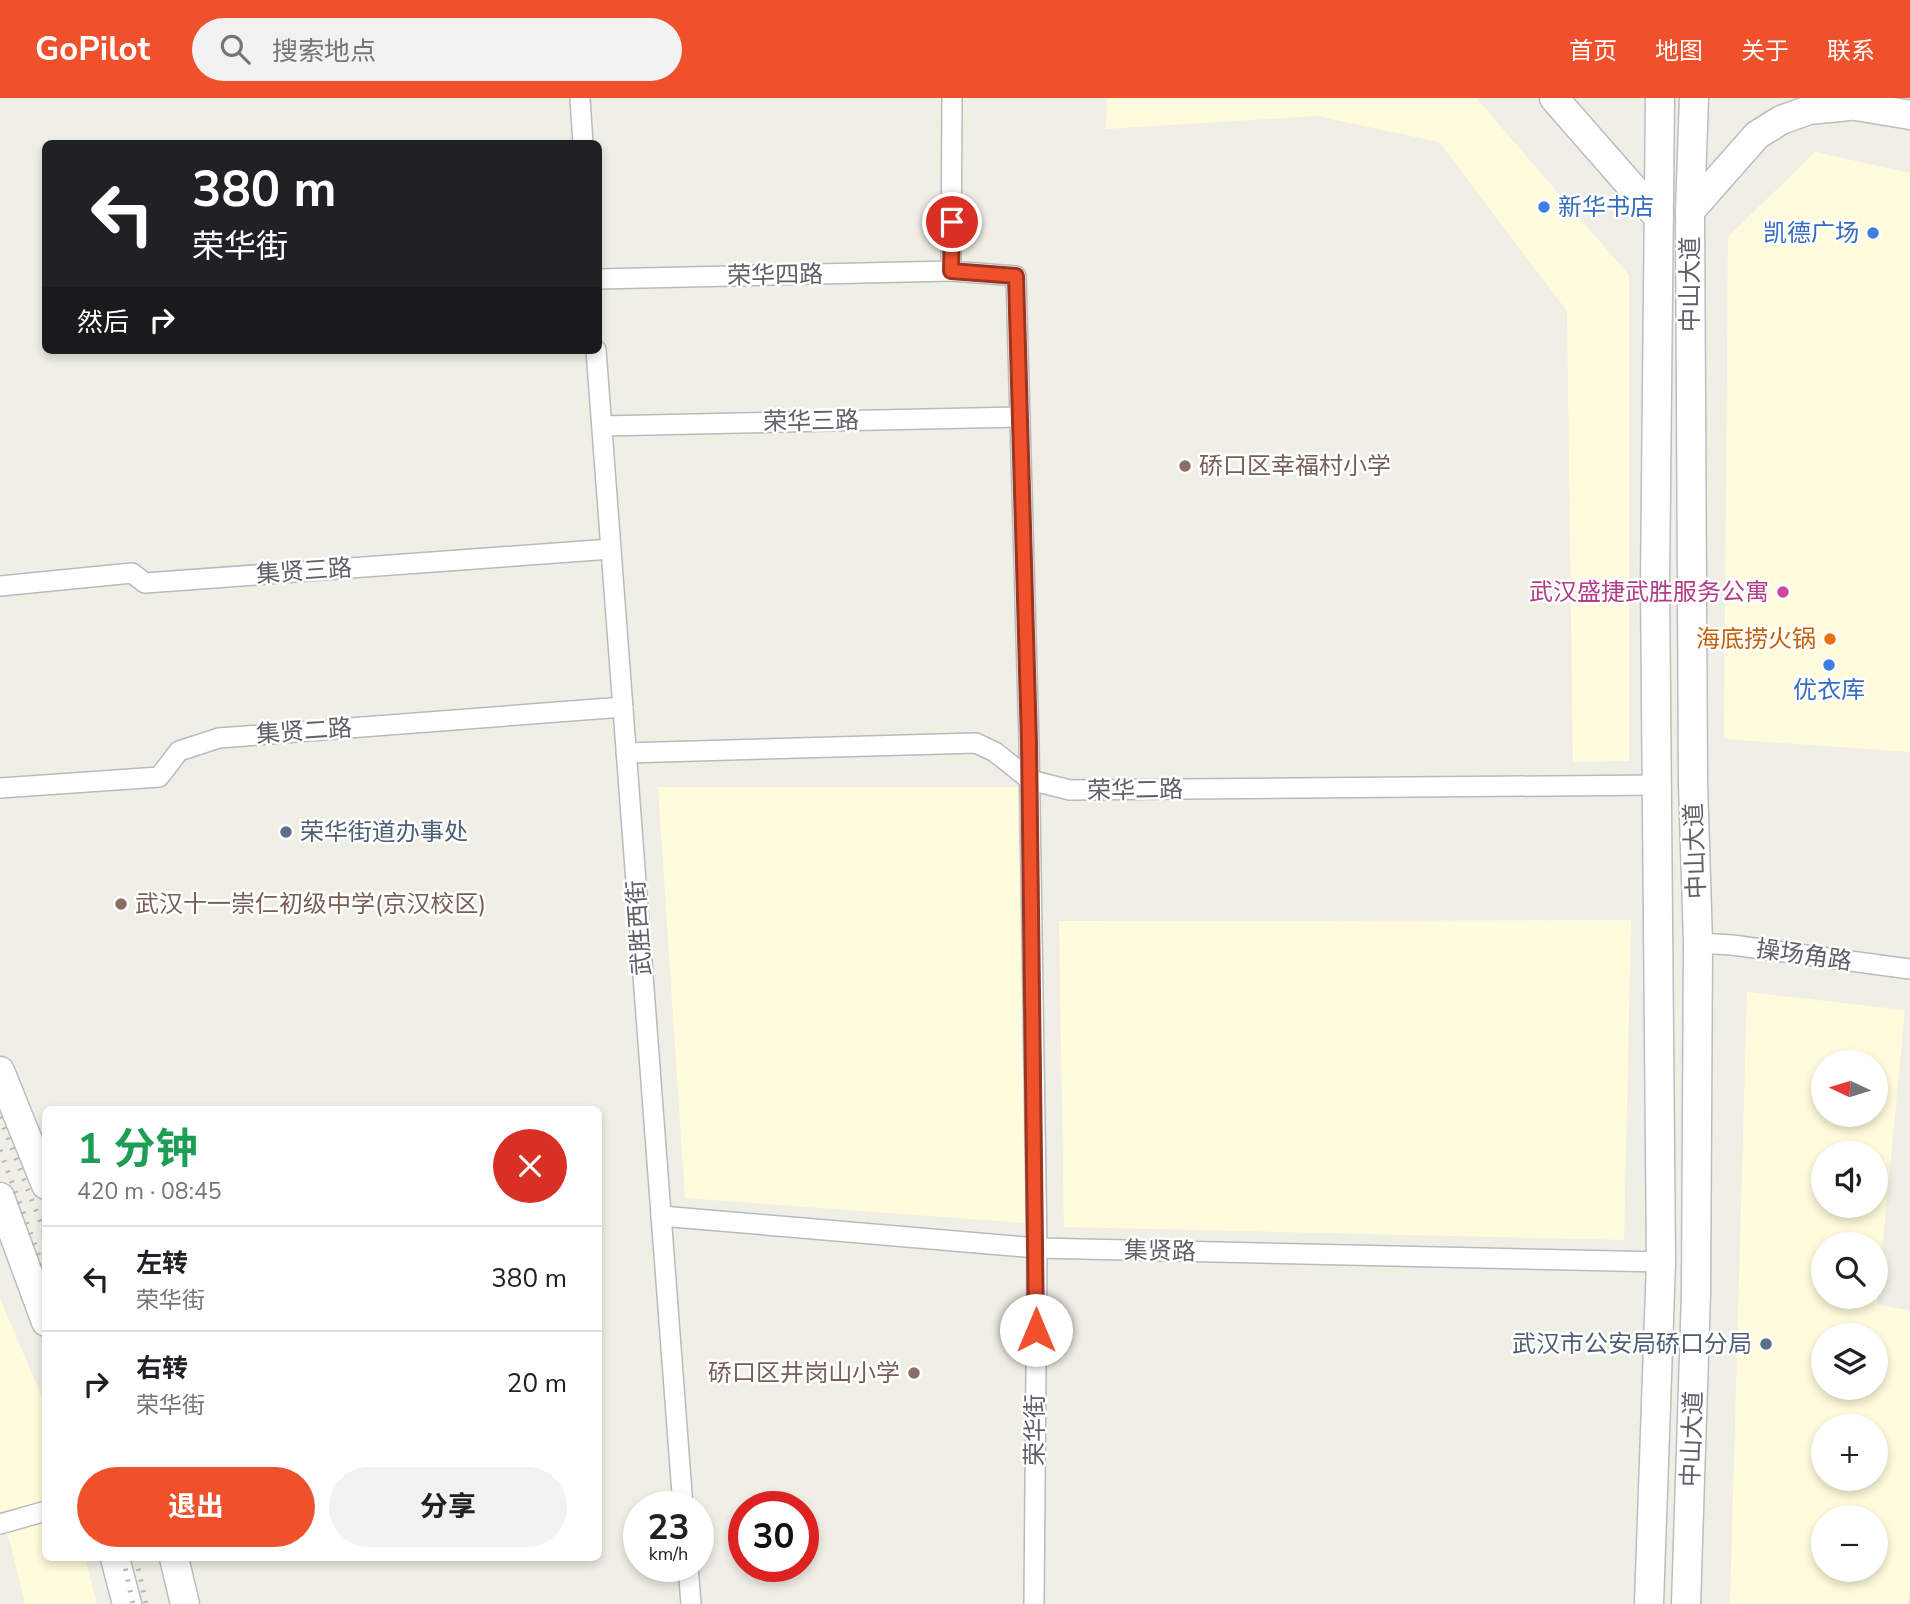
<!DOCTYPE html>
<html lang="zh">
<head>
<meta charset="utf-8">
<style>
  :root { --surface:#fff; --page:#f2f2f2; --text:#202124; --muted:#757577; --line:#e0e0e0; --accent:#ef512c }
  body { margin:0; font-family:"Nunito Sans","Noto Sans SC",sans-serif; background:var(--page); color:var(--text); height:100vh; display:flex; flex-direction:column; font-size:26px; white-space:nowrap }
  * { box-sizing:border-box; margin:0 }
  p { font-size:23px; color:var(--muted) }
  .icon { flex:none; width:38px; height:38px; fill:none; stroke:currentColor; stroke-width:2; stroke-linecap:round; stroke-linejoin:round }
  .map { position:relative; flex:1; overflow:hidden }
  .panel { position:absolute; left:42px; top:1008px; width:560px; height:455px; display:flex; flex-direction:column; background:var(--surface); border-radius:10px; box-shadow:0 4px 10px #0003 }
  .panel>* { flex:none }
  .hud { position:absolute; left:42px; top:42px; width:560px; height:214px; border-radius:10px; box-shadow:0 4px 10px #0003; background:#202124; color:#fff; overflow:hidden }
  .needle { width:46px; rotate:274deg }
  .fabs { position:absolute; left:1811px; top:952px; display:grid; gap:14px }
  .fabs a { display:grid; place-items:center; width:77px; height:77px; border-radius:50%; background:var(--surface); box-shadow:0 4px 10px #0003; font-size:35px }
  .speed { position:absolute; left:623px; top:1393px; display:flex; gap:14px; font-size:35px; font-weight:700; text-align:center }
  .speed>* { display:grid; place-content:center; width:91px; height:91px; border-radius:50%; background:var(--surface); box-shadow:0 4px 10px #0003; line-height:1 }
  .speed small { font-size:18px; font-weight:400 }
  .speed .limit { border:10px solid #d22; background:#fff; color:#111 }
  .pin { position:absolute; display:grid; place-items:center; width:60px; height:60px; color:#fff; margin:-30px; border:4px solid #fff; border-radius:50%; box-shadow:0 2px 7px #0007 }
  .me { position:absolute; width:77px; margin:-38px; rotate:0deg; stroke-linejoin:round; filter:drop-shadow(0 0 5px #0008) }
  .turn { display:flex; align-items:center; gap:24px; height:147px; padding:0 35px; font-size:32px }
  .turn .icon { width:91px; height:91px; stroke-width:2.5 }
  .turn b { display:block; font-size:49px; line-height:60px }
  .then { display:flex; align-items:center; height:66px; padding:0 35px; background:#0003; gap:14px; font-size:26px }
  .round { display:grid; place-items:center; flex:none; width:74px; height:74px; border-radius:37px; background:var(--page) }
  .summary { display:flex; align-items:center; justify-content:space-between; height:119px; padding:0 35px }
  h1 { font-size:42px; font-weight:700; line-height:52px; color:#1e9e55 }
  .action { display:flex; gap:14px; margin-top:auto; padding:14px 35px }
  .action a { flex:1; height:80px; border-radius:42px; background:var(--accent); color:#fff; font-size:28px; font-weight:700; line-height:80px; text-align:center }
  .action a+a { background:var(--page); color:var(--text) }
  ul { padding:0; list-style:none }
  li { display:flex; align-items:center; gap:21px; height:105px; padding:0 35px; border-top:2px solid var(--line) }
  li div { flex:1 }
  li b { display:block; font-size:26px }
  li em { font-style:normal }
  header { display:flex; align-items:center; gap:42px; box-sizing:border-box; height:98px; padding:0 35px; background:var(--accent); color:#fff }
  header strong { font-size:33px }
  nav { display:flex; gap:38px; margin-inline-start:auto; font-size:24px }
  .search { width:490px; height:63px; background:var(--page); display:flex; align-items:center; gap:18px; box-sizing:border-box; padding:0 24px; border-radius:38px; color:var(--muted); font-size:26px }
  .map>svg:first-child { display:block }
</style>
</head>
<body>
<header>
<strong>GoPilot</strong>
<div class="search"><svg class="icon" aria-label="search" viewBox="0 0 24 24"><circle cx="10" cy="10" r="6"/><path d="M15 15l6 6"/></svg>搜索地点</div>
<nav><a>首页</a><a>地图</a><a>关于</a><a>联系</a></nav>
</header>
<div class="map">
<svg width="1910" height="1506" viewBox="0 0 1910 1506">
  <rect width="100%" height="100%" fill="#f0efe6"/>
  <!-- commercial -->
  <g fill="#fffbdc" fill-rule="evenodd">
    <polygon points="1107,0 1476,0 1629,177 1629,663 1573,664 1567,213 1439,44 1317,18 1106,31"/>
    <polygon points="1815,54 1910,75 1910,654 1724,641 1728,139"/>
    <polygon points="658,689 1018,689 1025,1125 685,1100"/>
    <polygon points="1631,822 1624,1142 1064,1129 1059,823"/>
    <path d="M1747 894 1905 912 1877 1206 1910 1213V1492L1908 1506H1730ZM1876 964V1017H1824V964ZM1824 1055H1876V1108H1824ZM1824 1146H1876V1199H1824ZM1876 1237V1290H1824V1237ZM1824 1328H1876V1381H1824ZM1824 1419H1876V1472H1824Z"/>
    <polygon points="0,1201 45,1306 46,1460 85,1460 97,1506 25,1506 11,1448 0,1420"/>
  </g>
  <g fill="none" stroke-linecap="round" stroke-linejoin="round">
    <!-- street casing -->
    <g stroke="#b8bac0" stroke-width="22">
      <g id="street">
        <polyline points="580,0 583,46"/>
        <polyline points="952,0 951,173 1016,178 1029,645 1037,1150 1034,1506"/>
        <polyline points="598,181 951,173"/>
        <polyline points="596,252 683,1409"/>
        <polyline points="602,328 1020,319"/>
        <polyline points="0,488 132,475 145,485 611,451"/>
        <polyline points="626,655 976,645 995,654 1030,682 1070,692 1657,687"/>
        <polyline points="0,690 159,679 179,653 219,640 623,609"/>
        <polyline points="1698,845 1732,847 1910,871"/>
        <polyline points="661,1118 1037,1150 1661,1164"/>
        <polyline points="0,1426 46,1413"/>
        <polyline points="688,1468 691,1506"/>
      </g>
    </g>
    <!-- secondary casing -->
    <g stroke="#bbbdc4" stroke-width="31">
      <g id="secondary">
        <polyline points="1554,0 1659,120"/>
        <polyline points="1832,4 1910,17"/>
        <polyline points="1690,113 1757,37 1781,22 1809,12 1849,8"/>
        <polyline points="0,973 46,1087"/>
        <polyline points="0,1099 46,1224"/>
        <polyline points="115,1460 127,1506"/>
        <polyline points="174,1460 185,1506"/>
        <polyline points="1649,1506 1661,1164 1655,486 1660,0"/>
        <polyline points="1686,1506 1696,1195 1698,845 1693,685 1690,113 1694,0"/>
      </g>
    </g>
    <!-- street -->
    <use href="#street" stroke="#fff" stroke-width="19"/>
    <!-- secondary -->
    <use href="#secondary" stroke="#fff" stroke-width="28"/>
    <!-- rail -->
    <g stroke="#b6b7b8" stroke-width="5" stroke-dasharray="2 9" stroke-linecap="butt">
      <polyline points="0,1019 46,1139"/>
      <polyline points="0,1052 46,1177"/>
      <polyline points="123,1460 133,1506"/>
      <polyline points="136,1460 146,1506"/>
    </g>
  </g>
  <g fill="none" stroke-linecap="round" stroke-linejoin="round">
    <!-- route casing -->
    <g stroke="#9b351d" stroke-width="18">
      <polyline id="route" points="952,124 951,173 1016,178 1029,645 1036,1232"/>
    </g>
    <!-- route -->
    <use href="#route" stroke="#ef512c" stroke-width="12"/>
  </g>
  <!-- markers -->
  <g fill="#3f7fe0" stroke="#fff" stroke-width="2.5">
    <circle cx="1544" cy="109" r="7"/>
    <circle cx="1873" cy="135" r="7"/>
    <circle cx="1829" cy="567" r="7"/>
  </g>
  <g fill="#8d6e63" stroke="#fff" stroke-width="2.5">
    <circle cx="1185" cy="368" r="7"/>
    <circle cx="121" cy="806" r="7"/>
    <circle cx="914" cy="1275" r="7"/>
  </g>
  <circle fill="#d1479c" stroke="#fff" stroke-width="2.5" cx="1783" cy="494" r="7"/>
  <circle fill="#e8710a" stroke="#fff" stroke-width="2.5" cx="1830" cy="541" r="7"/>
  <g fill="#5c6f8a" stroke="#fff" stroke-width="2.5">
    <circle cx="286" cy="734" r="7"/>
    <circle cx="1766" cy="1246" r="7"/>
  </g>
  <g text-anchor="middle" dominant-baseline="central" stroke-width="5" stroke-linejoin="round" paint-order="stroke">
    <!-- shop labels -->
    <g font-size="24" fill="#366cbe" stroke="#fff" text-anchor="start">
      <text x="1558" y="109">新华书店</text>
      <text x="1859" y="135" text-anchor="end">凯德广场</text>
      <text x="1829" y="592" text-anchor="middle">优衣库</text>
    </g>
    <!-- street labels -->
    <g font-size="24" fill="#5d6067" stroke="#fff">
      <text transform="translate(775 177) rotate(-1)">荣华四路</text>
      <text transform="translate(1690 186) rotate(-90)">中山大道</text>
      <text transform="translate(811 323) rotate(-1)">荣华三路</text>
      <text transform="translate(304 473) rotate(-4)">集贤三路</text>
      <text transform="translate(304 633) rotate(-4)">集贤二路</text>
      <text transform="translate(1135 692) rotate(-1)">荣华二路</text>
      <text transform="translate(1695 753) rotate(-92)">中山大道</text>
      <text transform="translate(639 830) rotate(-94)">武胜西街</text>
      <text transform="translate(1804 857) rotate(8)">操场角路</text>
      <text transform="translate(1160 1153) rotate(1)">集贤路</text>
      <text transform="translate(1035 1332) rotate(-90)">荣华街</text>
      <text transform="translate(1692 1341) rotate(-88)">中山大道</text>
    </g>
    <!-- education labels -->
    <g font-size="24" fill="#785e54" stroke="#fff" text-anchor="start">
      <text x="1199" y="368">硚口区幸福村小学</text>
      <text x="135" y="806">武汉十一崇仁初级中学(京汉校区)</text>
      <text x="900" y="1275" text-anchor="end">硚口区井岗山小学</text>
    </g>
    <!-- hotel labels -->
    <g font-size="24" fill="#b23c85" stroke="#fff" text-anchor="end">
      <text x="1769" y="494">武汉盛捷武胜服务公寓</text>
    </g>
    <!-- food labels -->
    <g font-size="24" fill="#c56008" stroke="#fff" text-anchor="end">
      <text x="1816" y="541">海底捞火锅</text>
    </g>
    <!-- service labels -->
    <g font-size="24" fill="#4e5e75" stroke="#fff" text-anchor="start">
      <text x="300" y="734">荣华街道办事处</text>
      <text x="1752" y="1246" text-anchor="end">武汉市公安局硚口分局</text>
    </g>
  </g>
</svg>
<div class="fabs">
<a><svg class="needle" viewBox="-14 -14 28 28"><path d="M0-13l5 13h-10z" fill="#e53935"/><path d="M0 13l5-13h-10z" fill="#757577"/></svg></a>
<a><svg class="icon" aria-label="sound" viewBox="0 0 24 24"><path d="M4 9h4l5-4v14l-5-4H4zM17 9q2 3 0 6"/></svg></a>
<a><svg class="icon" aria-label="search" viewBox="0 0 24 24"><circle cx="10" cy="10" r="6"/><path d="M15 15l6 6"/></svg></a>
<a><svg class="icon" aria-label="layers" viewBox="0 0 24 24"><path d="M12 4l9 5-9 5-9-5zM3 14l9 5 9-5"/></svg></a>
<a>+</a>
<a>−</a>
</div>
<div class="speed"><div>23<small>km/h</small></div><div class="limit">30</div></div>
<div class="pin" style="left:952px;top:124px;background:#d93025"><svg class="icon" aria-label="arrive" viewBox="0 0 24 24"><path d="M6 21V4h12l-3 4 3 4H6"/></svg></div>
<svg class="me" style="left:1036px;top:1232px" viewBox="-20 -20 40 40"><circle r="19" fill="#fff"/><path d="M0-13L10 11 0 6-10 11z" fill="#ef512c"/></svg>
<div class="hud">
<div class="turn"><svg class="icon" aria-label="left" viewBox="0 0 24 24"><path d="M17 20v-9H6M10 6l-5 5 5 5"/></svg><div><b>380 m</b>荣华街</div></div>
<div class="then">然后<svg class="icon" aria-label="right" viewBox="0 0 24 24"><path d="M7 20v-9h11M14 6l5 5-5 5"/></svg></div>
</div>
<section class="panel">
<div class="summary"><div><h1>1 分钟</h1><p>420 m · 08:45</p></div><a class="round" style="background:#d93025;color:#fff"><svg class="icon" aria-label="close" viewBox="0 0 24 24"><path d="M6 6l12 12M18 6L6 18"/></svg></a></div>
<ul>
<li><svg class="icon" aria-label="left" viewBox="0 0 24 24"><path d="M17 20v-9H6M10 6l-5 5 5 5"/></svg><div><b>左转</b><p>荣华街</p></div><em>380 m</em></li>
<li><svg class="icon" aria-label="right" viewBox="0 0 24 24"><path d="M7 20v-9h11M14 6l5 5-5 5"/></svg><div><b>右转</b><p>荣华街</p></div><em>20 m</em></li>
</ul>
<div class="action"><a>退出</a><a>分享</a></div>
</section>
</div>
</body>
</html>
